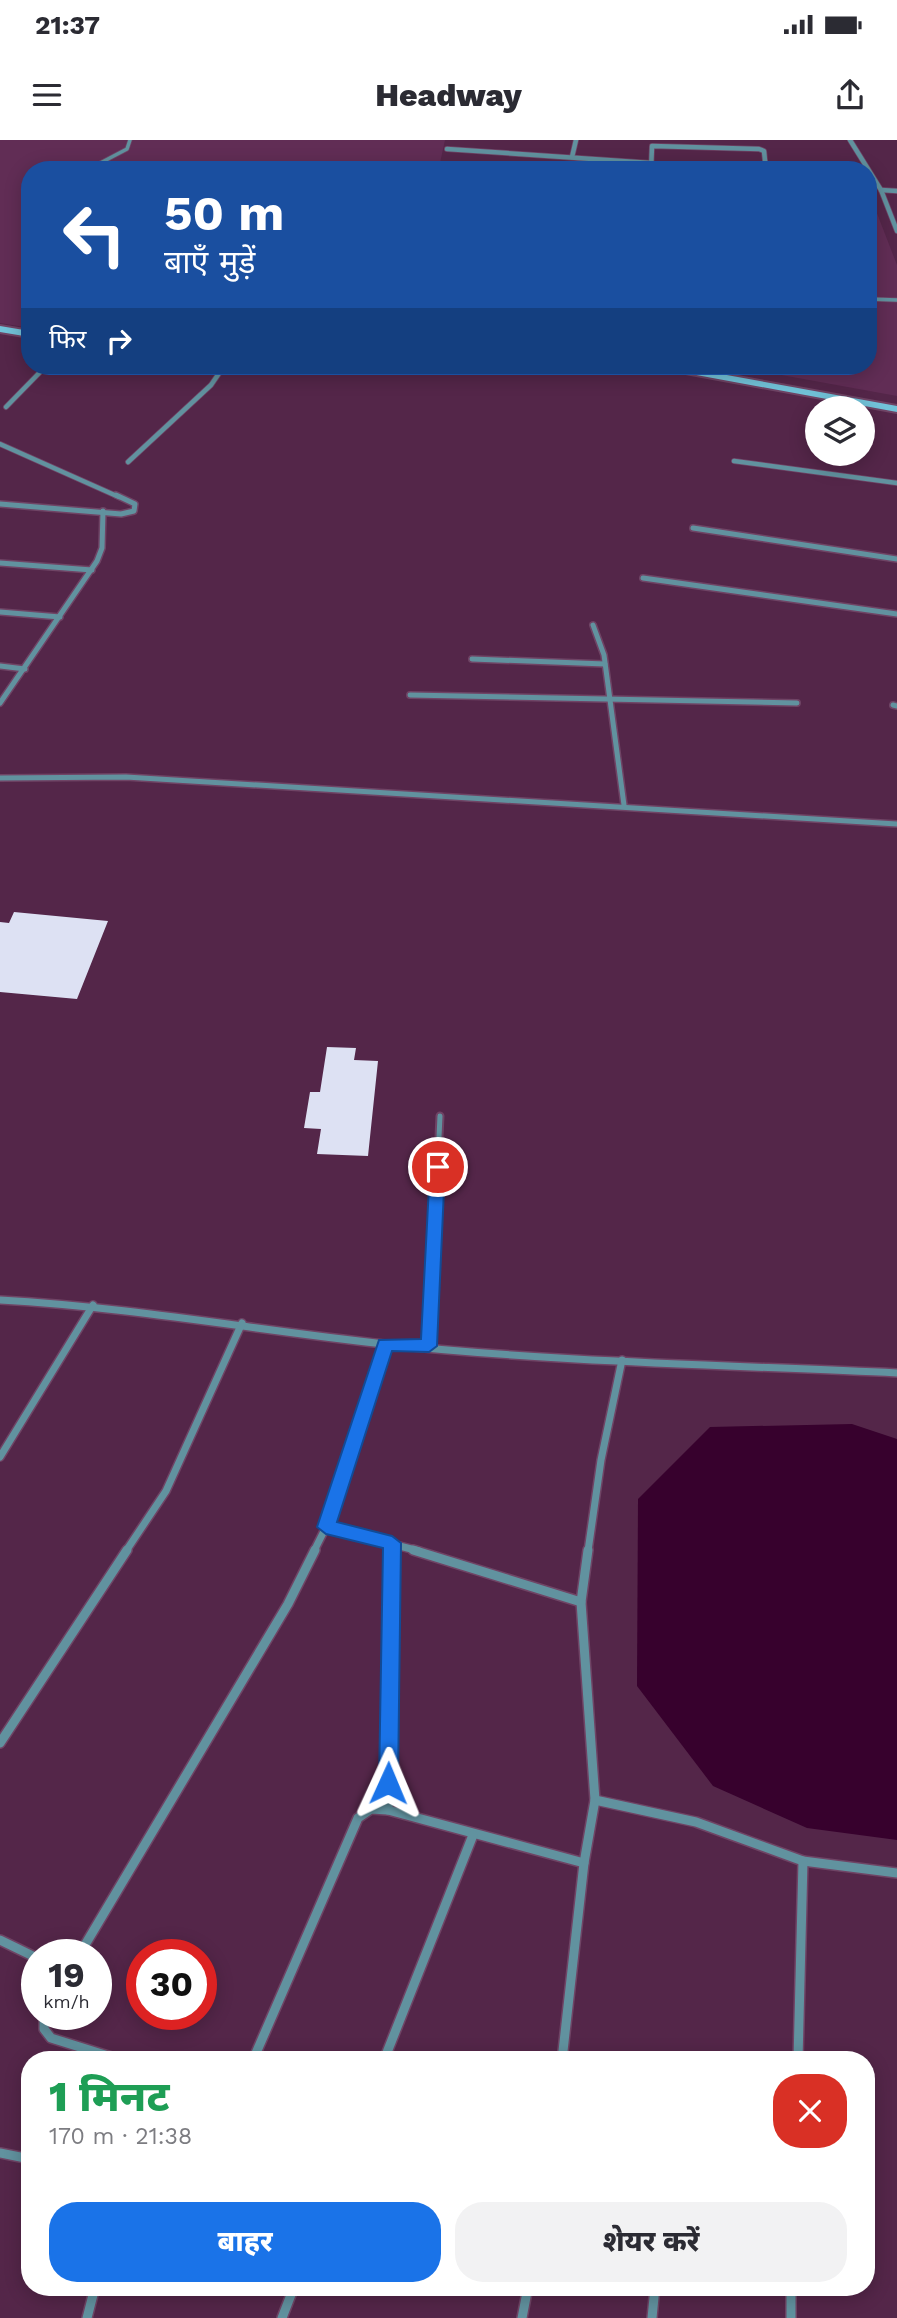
<!DOCTYPE html>
<html lang="hi">
<head>
<meta charset="utf-8">
<style>
  :root { --surface:#fff; --page:#f2f2f3; --text:#2b2b33; --muted:#7c7c81; --accent:#1a73e8 }
  body { margin:0; font-family:"Work Sans","Noto Sans Devanagari",sans-serif; background:var(--page); color:var(--text); height:100vh; display:flex; flex-direction:column; font-size:26px; white-space:nowrap }
  * { box-sizing:border-box; margin:0 }
  p { font-size:23px; color:var(--muted) }
  .icon { flex:none; width:38px; height:38px; fill:none; stroke:currentColor; stroke-width:2; stroke-linecap:round; stroke-linejoin:round }
  .map { position:relative; flex:1; overflow:hidden }
  .sheet { position:absolute; left:21px; top:1911px; width:854px; height:245px; display:flex; flex-direction:column; background:var(--surface); border-radius:28px; box-shadow:0 4px 18px #0003 }
  .sheet>* { flex:none }
  .hud { position:absolute; left:21px; top:21px; width:856px; height:214px; border-radius:28px; box-shadow:0 4px 18px #0003; background:#1a4fa0; color:#fff; overflow:hidden }
  .fabs { position:absolute; left:805px; top:256px; display:grid; gap:14px }
  .fabs a { display:grid; place-items:center; width:70px; height:70px; border-radius:50%; background:var(--surface); box-shadow:0 4px 18px #0003; font-size:35px }
  .speed { position:absolute; left:21px; top:1799px; display:flex; gap:14px; font-size:35px; font-weight:700; text-align:center }
  .speed>* { display:grid; place-content:center; width:91px; height:91px; border-radius:50%; background:var(--surface); box-shadow:0 4px 18px #0003; line-height:1 }
  .speed small { font-size:18px; font-weight:400 }
  .speed .limit { border:10px solid #d22; background:#fff; color:#111 }
  .pin { position:absolute; display:grid; place-items:center; width:60px; height:60px; color:#fff; margin:-30px; border:4px solid #fff; border-radius:50%; box-shadow:0 2px 7px #0007 }
  .me { position:absolute; width:77px; margin:-38px; rotate:1deg; stroke-linejoin:round; filter:drop-shadow(0 0 5px #0008) }
  .turn { display:flex; align-items:center; gap:24px; height:147px; padding:0 28px; font-size:32px }
  .turn .icon { width:91px; height:91px; stroke-width:2.5 }
  .turn b { display:block; font-size:49px; line-height:60px }
  .then { display:flex; align-items:center; height:66px; padding:0 28px; background:#0003; gap:14px; font-size:26px }
  .round { display:grid; place-items:center; flex:none; width:74px; height:74px; border-radius:28px; background:var(--page) }
  .head { display:flex; align-items:center; justify-content:space-between; height:119px; padding:0 28px }
  h1 { font-size:42px; font-weight:800; line-height:52px; color:#1e9e55 }
  .button { display:flex; gap:14px; margin-top:auto; padding:14px 28px }
  .button a { flex:1; height:80px; border-radius:28px; background:var(--accent); color:#fff; font-size:28px; font-weight:800; line-height:80px; text-align:center }
  .button a+a { background:var(--page); color:var(--text) }
  .status { display:flex; justify-content:space-between; align-items:center; height:49px; padding:0 35px; background:var(--surface); direction:ltr }
  .status svg { height:19px; fill:currentColor }
  header { display:flex; justify-content:space-between; align-items:center; height:91px; padding:0 28px; background:var(--surface); font-size:32px; font-weight:800 }
  .map>svg:first-child { display:block }
</style>
</head>
<body>
<div class="status"><b>21:37</b><svg viewBox="0 0 49 12"><path d="M0 12V9h3v3zM5 12V6h3v6zM10 12V3h3v9zM15 12V0h3v12zM26 1h20v11H26zM47 4h2v5h-2z"/></svg></div>
<header><svg class="icon" aria-label="menu" viewBox="0 0 24 24"><path d="M4 6h16M4 12h16M4 18h16"/></svg>Headway<svg class="icon" aria-label="share" viewBox="0 0 24 24"><path d="M12 15V3M7 8l5-5 5 5M5 13v7h14v-7"/></svg></header>
<div class="map">
<svg width="897" height="2178" viewBox="0 0 897 2178">
  <rect width="100%" height="100%" fill="#542649"/>
  <!-- built -->
  <g fill="#612d55">
    <polygon points="0,0 445,0 440,23 513,30 30,30 30,188 0,183"/>
    <polygon points="868,50 897,125 897,256 731,226 868,226"/>
  </g>
  <!-- water -->
  <polygon fill="#37012d" points="852,1284 897,1299 897,1700 807,1688 713,1646 637,1546 638,1359 710,1287"/>
  <!-- building -->
  <g fill="#dde1f3">
    <polygon points="14,772 108,781 77,859 0,852 0,782 9,783"/>
    <polygon points="327,907 356,908 354,920 378,921 368,1016 317,1014 321,989 304,988 310,952 320,952"/>
  </g>
  <g fill="none" stroke-linecap="round" stroke-linejoin="round">
    <!-- lane-far1 casing -->
    <g stroke="#6f4465" stroke-width="5">
      <g id="lane-far1">
        <polyline points="87,30 127,9 130,0"/>
        <polyline points="868,159 897,160"/>
      </g>
    </g>
    <!-- lane casing -->
    <g stroke="#6f4465" stroke-width="9">
      <polyline id="lane" points="429,1206 440,976"/>
    </g>
    <!-- street-far3 casing -->
    <g stroke="#6f4465" stroke-width="6">
      <g id="street-far3">
        <polyline points="850,0 881,50 897,91"/>
        <polyline points="447,9 651,23"/>
        <polyline points="572,17 576,0"/>
        <polyline points="651,30 652,6 759,9 764,11 766,30"/>
        <polyline points="881,50 897,51"/>
        <polyline points="6,267 46,226"/>
        <polyline points="0,304 119,357"/>
        <polyline points="734,321 897,343"/>
        <polyline points="128,322 211,245 224,226"/>
      </g>
    </g>
    <!-- street-far2 casing -->
    <g stroke="#6f4465" stroke-width="8">
      <g id="street-far2">
        <polyline points="0,364 121,374 134,371 135,364 116,355"/>
        <polyline points="693,388 897,419"/>
        <polyline points="0,423 92,430"/>
        <polyline points="643,438 897,474"/>
        <polyline points="0,472 60,477"/>
        <polyline points="593,485 604,515 624,665"/>
        <polyline points="472,519 605,524"/>
        <polyline points="0,526 25,529"/>
        <polyline points="410,555 797,563"/>
        <polyline points="0,563 97,421 102,408 103,371"/>
        <polyline points="893,565 897,566"/>
        <polyline points="0,638 126,637 897,684"/>
      </g>
    </g>
    <!-- street-far1 casing -->
    <g stroke="#6f4465" stroke-width="10">
      <g id="street-far1">
        <path d="M0 1160C129 1167 256 1190 384 1204 554 1222 726 1225 897 1233"/>
        <polyline points="0,1317 93,1165"/>
        <polyline points="326,1387 419,1411"/>
        <polyline points="126,1411 166,1351 242,1183"/>
        <polyline points="314,1411 326,1387 385,1204"/>
        <polyline points="392,1411 392,1403"/>
        <polyline points="588,1411 601,1320 622,1220"/>
      </g>
    </g>
    <!-- street casing -->
    <g stroke="#6f4465" stroke-width="12">
      <g id="street">
        <polyline points="413,1410 581,1462"/>
        <polyline points="0,1603 127,1410"/>
        <polyline points="595,1660 696,1682 803,1721 897,1733"/>
        <polyline points="388,1670 392,1410"/>
        <polyline points="0,1800 37,1818"/>
        <polyline points="79,1815 288,1464 315,1410"/>
        <polyline points="44,1874 44,1889 51,1898 121,1920"/>
        <polyline points="253,1920 358,1678 371,1669 388,1670 584,1723"/>
        <polyline points="384,1920 473,1695"/>
        <polyline points="562,1920 584,1723 595,1660 581,1462 588,1410"/>
        <polyline points="798,1920 803,1721"/>
        <polyline points="0,2013 30,2019"/>
        <polyline points="791,2147 791,2178"/>
        <polyline points="87,2178 95,2147"/>
        <polyline points="282,2178 294,2147"/>
        <polyline points="522,2178 528,2147"/>
        <polyline points="652,2178 655,2147"/>
      </g>
    </g>
    <!-- secondary casing -->
    <g stroke="#6f4465" stroke-width="4">
      <g id="secondary">
        <polygon points="0,186 30,191 30,197 0,192"/>
        <polygon points="660,226 677,226 897,266 897,272 664,229"/>
      </g>
    </g>
    <!-- lane-far1 -->
    <use href="#lane-far1" stroke="#61929f" stroke-width="3.5"/>
    <!-- lane -->
    <use href="#lane" stroke="#61929f" stroke-width="5"/>
    <!-- street-far3 -->
    <use href="#street-far3" stroke="#61929f" stroke-width="4.5"/>
    <!-- street-far2 -->
    <use href="#street-far2" stroke="#61929f" stroke-width="5"/>
    <!-- street-far1 -->
    <use href="#street-far1" stroke="#61929f" stroke-width="7"/>
    <!-- street -->
    <use href="#street" stroke="#61929f" stroke-width="9"/>
    <!-- secondary -->
    <use href="#secondary" fill="#72c3d9" fill-rule="evenodd"/>
  </g>
  <!-- route -->
  <polygon fill="#1a73e8" stroke="#114b97" stroke-width="2" points="438,1022 445,1027 437,1206 429,1212 392,1211 337,1382 392,1396 401,1403 398,1643 395,1650 388,1652 382,1650 379,1643 383,1408 326,1394 317,1387 379,1200 421,1199 430,1027"/>
</svg>
<div class="fabs">
<a><svg class="icon" aria-label="layers" viewBox="0 0 24 24"><path d="M12 4l9 5-9 5-9-5zM3 14l9 5 9-5"/></svg></a>
</div>
<div class="speed"><div>19<small>km/h</small></div><div class="limit">30</div></div>
<div class="pin" style="left:438px;top:1027px;background:#d93025"><svg class="icon" aria-label="arrive" viewBox="0 0 24 24"><path d="M6 21V4h12l-3 4 3 4H6"/></svg></div>
<svg class="me" style="left:388px;top:1643px" viewBox="-20 -20 40 40"><path d="M0-17L14 15 0 8-14 15z" fill="#1a73e8" stroke="#fff" stroke-width="4"/></svg>
<div class="hud">
<div class="turn"><svg class="icon" aria-label="left" viewBox="0 0 24 24"><path d="M17 20v-9H6M10 6l-5 5 5 5"/></svg><div><b>50 m</b>बाएँ मुड़ें</div></div>
<div class="then">फिर<svg class="icon" aria-label="right" viewBox="0 0 24 24"><path d="M7 20v-9h11M14 6l5 5-5 5"/></svg></div>
</div>
<section class="sheet">
<div class="head"><div><h1>1 मिनट</h1><p>170 m · 21:38</p></div><a class="round" style="background:#d93025;color:#fff"><svg class="icon" aria-label="close" viewBox="0 0 24 24"><path d="M6 6l12 12M18 6L6 18"/></svg></a></div>
<div class="button"><a>बाहर</a><a>शेयर करें</a></div>
</section>
</div>
</body>
</html>
